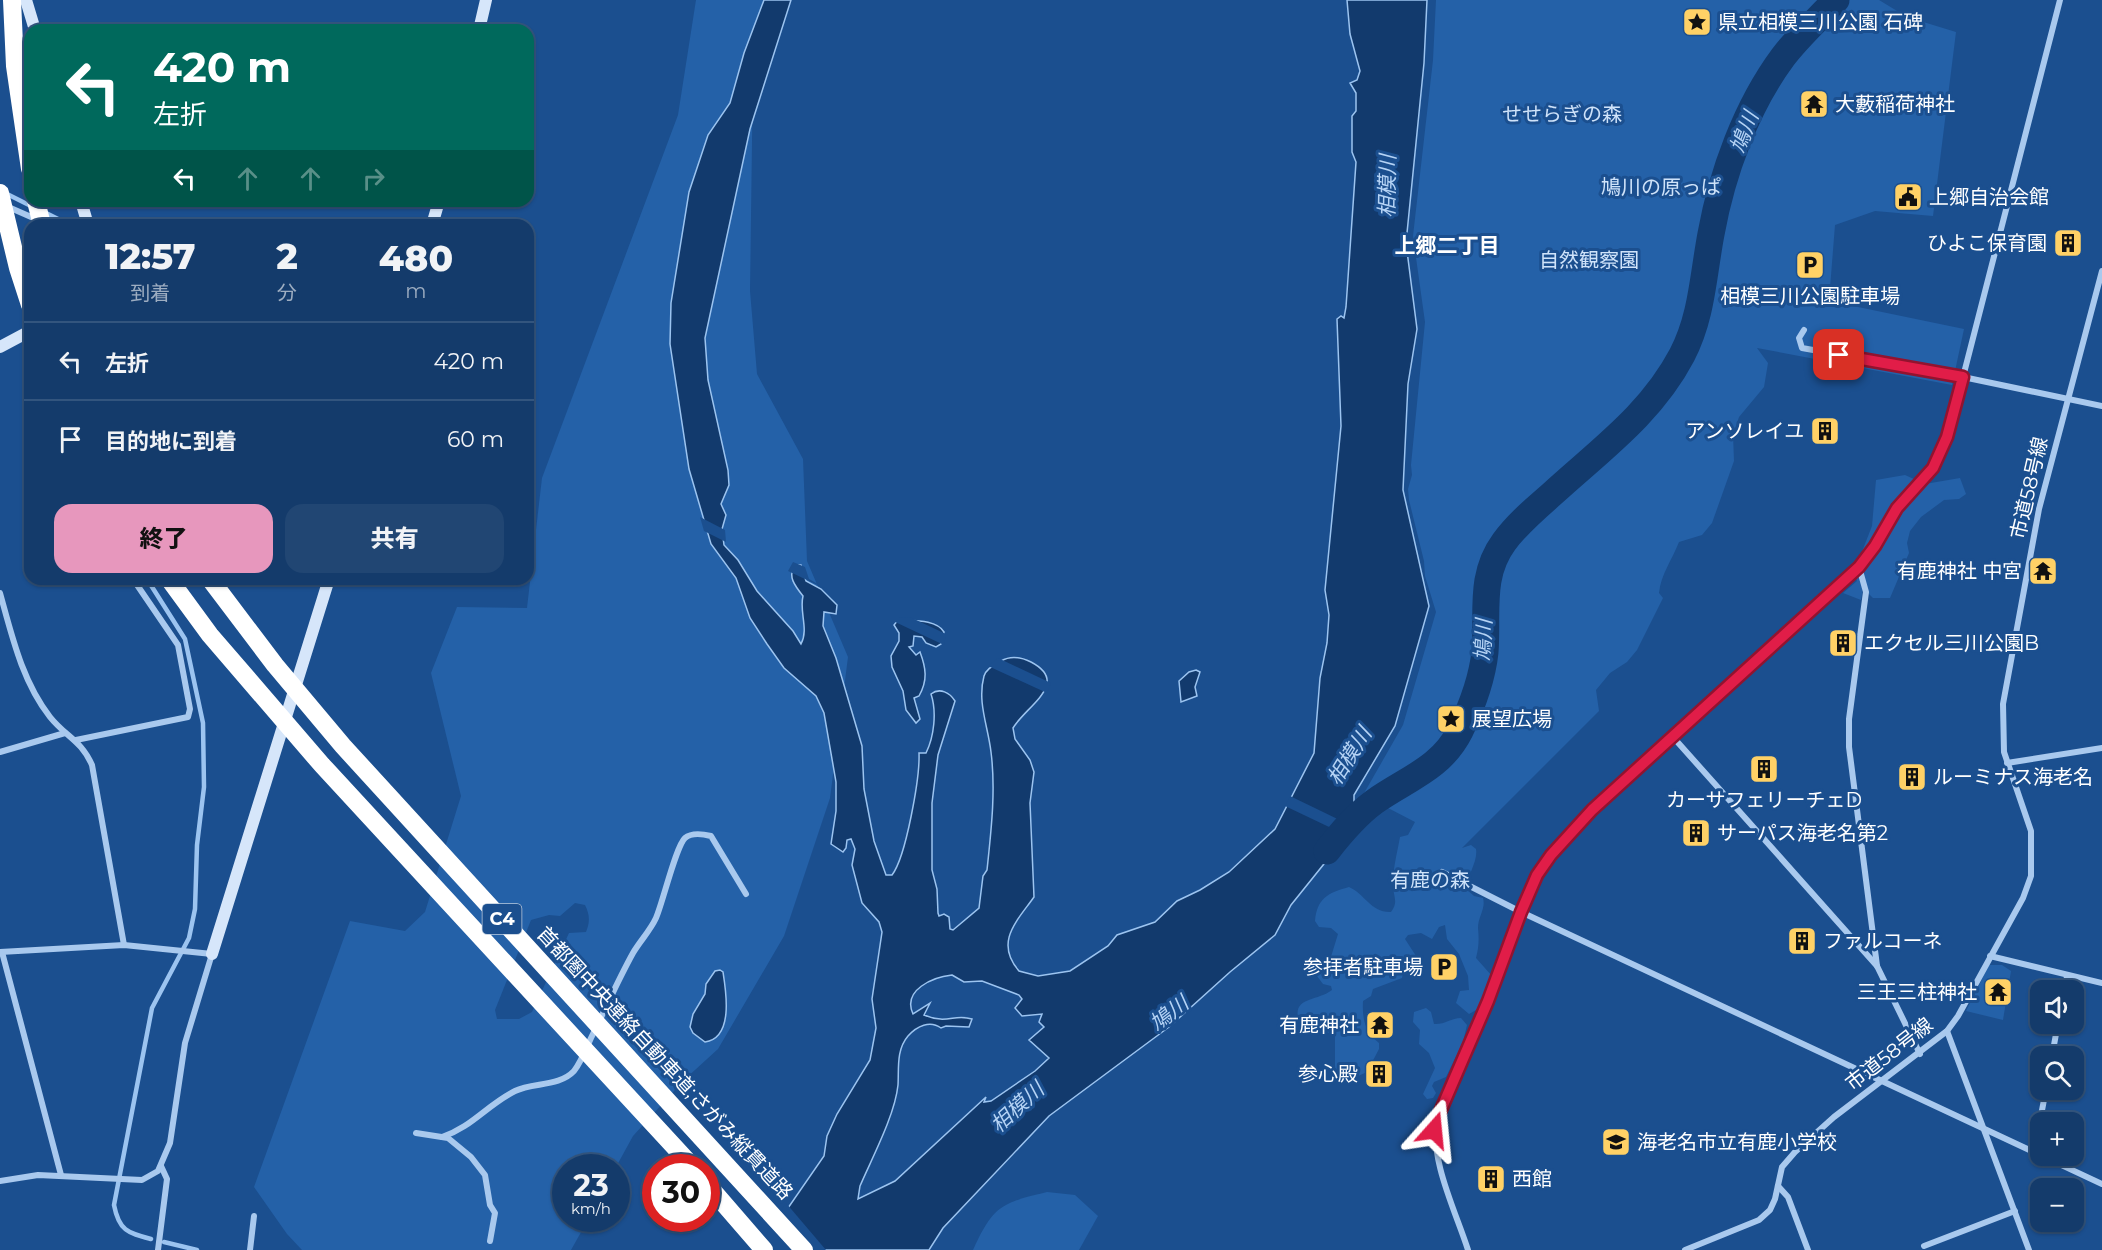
<!DOCTYPE html>
<html lang="ja">
<head>
<meta charset="utf-8">
<style>
  :root { --surface:#143b6b; --page:#214673; --text:#f1f3f6; --muted:#9dadc1; --line:#33557e; --accent:#e797bd }
  body { margin:0; font-family:Montserrat,"Noto Sans JP",sans-serif; background:var(--page); color:var(--text); height:100vh; display:flex; flex-direction:column; font-size:22px; white-space:nowrap }
  * { box-sizing:border-box; margin:0 }
  p { font-size:20px; color:var(--muted) }
  .icon { flex:none; width:33px; height:33px; fill:none; stroke:currentColor; stroke-width:2; stroke-linecap:round; stroke-linejoin:round }
  .map { position:relative; flex:1; overflow:hidden }
  .panel { position:absolute; left:24px; top:219px; width:510px; height:366px; display:flex; flex-direction:column; background:var(--surface); border-radius:18px; box-shadow:0 2px 4px #0004,0 0 0 2px var(--line) }
  .panel>* { flex:none }
  .hud { position:absolute; left:24px; top:24px; width:510px; height:183px; border-radius:18px; box-shadow:0 2px 4px #0004,0 0 0 2px var(--line); background:#00695c; color:#fff; overflow:hidden }
  .controls { position:absolute; left:2030px; top:980px; display:grid; gap:12px }
  .controls a { display:grid; place-items:center; width:54px; height:54px; border-radius:12px; background:var(--surface); box-shadow:0 2px 4px #0004,0 0 0 2px var(--line); font-size:30px }
  .speed { position:absolute; left:552px; top:1154px; display:flex; gap:12px; font-size:30px; font-weight:700; text-align:center }
  .speed>* { display:grid; place-content:center; width:78px; height:78px; border-radius:50%; background:var(--surface); box-shadow:0 2px 4px #0004,0 0 0 2px var(--line); line-height:1 }
  .speed small { font-size:15px; font-weight:400 }
  .speed .limit { border:9px solid #d22; background:#fff; color:#111 }
  .pin { position:absolute; display:grid; place-items:center; width:51px; height:51px; color:#fff; margin:-26px; border-radius:12px; box-shadow:0 3px 9px #0006 }
  .me { position:absolute; width:66px; margin:-33px; rotate:18deg; stroke-linejoin:round; filter:drop-shadow(0 0 4px #0008) }
  .turn { display:flex; align-items:center; gap:21px; height:126px; padding:0 30px; font-size:27px }
  .turn .icon { width:78px; height:78px; stroke-width:2.5 }
  .turn b { display:block; font-size:42px; line-height:51px }
  .lanes { display:flex; align-items:center; height:57px; padding:0 30px; background:#0003; justify-content:center; gap:30px; direction:ltr }
  .lanes .off { opacity:.35 }
  .eta { display:flex; justify-content:space-evenly; align-items:center; height:102px; text-align:center }
  .eta b { font-size:36px; font-weight:800; line-height:42px }
  .button { display:flex; gap:12px; margin-top:auto; padding:12px 30px }
  .button a { flex:1; height:69px; border-radius:18px; background:var(--accent); color:#111; font-size:24px; font-weight:800; line-height:69px; text-align:center }
  .button a+a { background:var(--page); color:var(--text) }
  ul { padding:0; list-style:none }
  li { display:flex; align-items:center; gap:18px; height:78px; padding:0 30px; border-top:2px solid var(--line) }
  li div { flex:1 }
  li b { display:block; font-size:22px }
  li em { font-style:normal }
  .map>svg:first-child { display:block }
</style>
</head>
<body>
<div class="map">
<svg width="2102" height="1250" viewBox="0 0 2102 1250">
  <rect width="100%" height="100%" fill="#1b4f8f"/>
  <!-- green -->
  <g fill="#2461a8" fill-rule="evenodd">
    <path d="M696 0H781L753 67 750 291 757 374 803 459 807 561 848 657 830 798 784 936 718 1049 684 1080 633 1136 616 1167H566V1218H589L571 1250H302L287 1234 254 1187 350 921 405 931 425 912 461 796 431 673 457 607 527 608 542 478 678 115ZM575 903 585 905C590 915 590 922 586 932L569 933 532 1012 519 1019H497L495 1010 531 920 549 915 560 916Z"/>
    <path d="M1436 0H1879L1907 17 1956 32 1933 216 1875 211 1835 225 1829 301 1964 329 1952 385 1757 348 1768 363 1764 387 1739 417 1733 435 1734 461 1712 523 1702 535 1679 542C1672 560 1661 574 1659 593L1663 598 1637 650 1627 662 1610 673 1596 690 1599 711 1462 848 1471 845 1476 849C1478 861 1468 875 1465 888L1474 896 1483 898C1486 909 1478 916 1478 928 1479 939 1479 946 1476 958L1492 976 1478 1009 1469 1014 1456 1003 1460 991 1469 990 1468 976 1459 954 1447 939 1445 925 1439 927 1432 939 1421 933 1408 935 1405 939 1418 959 1404 967 1402 978 1373 989 1371 996 1363 1001C1362 1019 1365 1032 1379 1043V1049L1367 1072 1358 1076 1349 1071 1341 1075 1335 1070V1035L1319 1029 1307 1031 1301 1028C1288 995 1315 1003 1332 990L1331 986 1323 984 1317 976 1330 960 1338 934 1331 928 1319 927 1315 921C1317 899 1327 893 1349 887 1365 894 1371 913 1391 912 1399 902 1393 896 1393 885 1393 867 1397 854 1400 837L1408 835 1415 822 1363 795 1403 725 1436 612 1425 576 1424 561 1409 500 1408 489 1412 475 1411 465 1425 322 1413 236 1433 60Z"/>
    <polygon points="1905,475 1925,484 1960,478 1966,494 1959,499 1944,500 1921,517 1910,531 1907,543 1909,553 1890,598 1873,598 1863,588 1861,600 1843,593 1857,581 1854,572 1872,526 1876,480"/>
    <polygon points="1989,965 2002,965 2011,971 2003,1020 1966,1011"/>
    <path d="M1426 1008 1431 1012 1434 1024C1444 1025 1451 1018 1461 1018L1467 1025 1463 1042 1446 1077 1434 1082 1432 1086 1436 1093 1433 1098 1427 1099 1423 1094 1435 1068 1429 1053 1419 1044 1420 1030 1413 1022 1414 1012Z"/>
    <path d="M1047 1192 1075 1195 1098 1216 1079 1250H973C993 1206 1001 1203 1047 1192Z"/>
  </g>
  <!-- water -->
  <g fill="#123a6d" stroke="#9cc4f0" stroke-width="1.5" fill-rule="evenodd">
    <path d="M764 0H791L750 129 705 338 708 380 728 470 729 485 721 504 726 515 722 529 724 545 738 560 757 591 793 631 801 644C809 629 799 612 803 596 795 586 787 576 795 565H801L806 581 821 589 837 605 836 614 824 612 823 626 836 658 862 746 864 789 874 841 886 875H892C906 857 920 777 919 753H926C934 737 937 712 931 694 940 687 950 693 955 701L938 755 932 803V870L937 889 938 913 939 916 944 914 949 917 950 929 953 930 979 908 983 876 987 870C991 832 996 791 991 752 988 726 977 702 984 676 986 669 995 664 1001 661 1011 655 1021 657 1031 662 1071 683 1026 706 1013 728L1015 739 1030 760 1034 772 1030 803 1034 897C1017 921 994 942 1019 971L1038 976 1070 971 1108 946 1117 935 1155 922 1177 901 1200 890 1229 872 1275 829 1314 753 1320 678 1327 643 1329 615 1325 590 1341 426 1337 319 1341 316 1344 318 1346 307 1356 162 1352 152V116L1356 111V93L1350 83 1357 80 1360 71 1350 34 1347 0H1427L1424 63 1406 243 1417 329 1408 384 1403 490 1429 606 1395 726 1354 795V813L1344 839 1291 905 1275 935 1230 972 1169 1027 1049 1116 943 1228 929 1250H759L824 1156 827 1136 837 1114 870 1060 876 1028 872 999 882 932 879 922 862 903 852 865 855 849 851 839 847 840 846 848 843 852 831 844 836 811V782L824 713 816 696 784 668 767 644 750 618 736 578 711 544 689 469 670 344 671 303 689 192 708 135 730 103 744 53ZM952 975 964 982 982 981 1019 995 1022 999 1015 1008 1022 1016 1042 1014 1039 1022 1044 1027 1029 1040 1049 1058 1035 1071 991 1101 984 1102 986 1097 895 1181 858 1199 860 1186C872 1158 895 1115 898 1085 899 1069 896 1050 908 1036 917 1026 930 1020 941 1028L946 1026 969 1027 972 1019C954 1013 948 1025 924 1015L930 1003 913 1014C902 990 933 977 952 975Z"/>
    <path d="M898 620C913 621 936 619 944 632L941 644 936 647 926 643 922 637 914 636 913 646 909 647 916 655 920 652C926 668 928 680 919 696L914 698 920 719 916 723 906 710 903 691 892 667 891 656 899 641V633L894 625Z"/>
    <polygon points="1196,670 1200,672 1195,687 1197,696 1181,702 1179,681 1189,672"/>
    <path d="M720 970 723 972C726 991 734 1038 705 1042L693 1033 690 1027 693 1014 705 994 706 984 715 971Z"/>
  </g>
  <!-- pier -->
  <g fill="#1b4f8f">
    <polygon points="700,517 725,530 726,542 704,531"/>
    <polygon points="793,562 805,567 809,579 828,590 788,571"/>
    <polygon points="898,617 912,618 946,634 944,645 893,621"/>
    <polygon points="998,658 1051,683 1047,693 988,666"/>
    <polygon points="1290,796 1352,826 1348,836 1285,806"/>
    <polygon points="786,1203 826,1250 756,1250"/>
  </g>
  <g fill="none" stroke-linecap="round" stroke-linejoin="round">
    <!-- stream -->
    <g stroke="#9cc4f0" stroke-width="4.5">
      <polyline points="5,193 33,207"/>
      <polyline points="46,213 58,219"/>
      <path d="M147 579 185 639 203 723 204 787 197 845 195 909 189 938 152 1008 114 1205C119 1231 128 1233 151 1239"/>
      <polyline points="164,1242 197,1250"/>
    </g>
    <!-- river -->
    <path stroke="#123a6d" stroke-width="27" d="M1327 851C1341 833 1355 816 1374 802 1406 779 1441 769 1460 731 1472 706 1482 680 1485 652 1488 613 1479 576 1504 542 1517 524 1535 509 1552 494 1600 450 1651 414 1682 355 1702 317 1703 276 1711 234 1722 173 1746 107 1783 57 1798 37 1818 19 1836 0"/>
    <!-- street -->
    <g stroke="#a9c9ee" stroke-width="6">
      <polyline points="6,206 38,220"/>
      <polyline points="1804,330 1799,338 1802,348 1963,377 2102,406"/>
      <polyline points="1859,567 1866,592 1849,719 1849,747 1877,966"/>
      <path d="M0 593C12 636 22 681 50 717 66 737 81 740 92 765L124 945"/>
      <polyline points="1673,737 1877,966 1920,1054"/>
      <polyline points="76,740 188,717 190,709 178,645 133,579"/>
      <polyline points="0,752 65,733"/>
      <polyline points="2007,763 2102,748"/>
      <polyline points="1442,872 1521,912 2102,1184"/>
      <polyline points="0,952 124,945 212,954 185,1043 170,1143 158,1171 142,1180 38,1175 0,1181"/>
      <polyline points="2,952 61,1175"/>
      <polyline points="1990,956 2102,983"/>
      <polyline points="2065,990 2067,976"/>
      <polyline points="1947,1031 2029,1250"/>
      <polyline points="2052,1056 2058,1023"/>
      <polyline points="416,1133 448,1138 471,1157 485,1175 490,1205 495,1213 490,1241"/>
      <path d="M442 1137C472 1127 487 1105 515 1091 533 1082 559 1087 574 1071 581 1062 586 1049 591 1038 605 1010 618 980 633 953 640 941 650 931 656 918 663 902 676 846 685 838 692 832 703 834 711 836L746 894"/>
      <polyline points="2034,1153 2046,1089"/>
      <polyline points="1778,1186 1788,1197 1808,1250"/>
      <polyline points="1924,1246 2015,1211"/>
      <polyline points="158,1250 167,1179 161,1166"/>
      <polyline points="250,1250 254,1216"/>
      <path d="M1468 1250C1456 1212 1429 1159 1437 1119L1488 1001 1537 875 1566 836 1592 810 1859 567 1897 508 1933 468 1947 437 1954 412 2060 0"/>
      <polyline points="1685,1250 1759,1220 1770,1210 1775,1199 1782,1167 1795,1152 1834,1117 1947,1031 1958,1016 2023,898 2031,876 2031,831 2004,752 2003,704 2039,509 2102,271"/>
    </g>
    <!-- secondary -->
    <g stroke="#d6e6fa" stroke-width="12">
      <polyline points="26,0 35,30"/>
      <polyline points="479,30 486,0"/>
      <polyline points="81,201 88,225"/>
      <polyline points="432,225 439,201"/>
      <polyline points="0,347 30,331"/>
      <polyline points="212,954 329,579"/>
    </g>
    <!-- highway -->
    <g stroke="#fff" stroke-width="18">
      <polyline points="12,0 15,66 30,169"/>
      <polyline points="0,193 18,268 30,305"/>
      <polyline points="36,201 42,225"/>
      <polyline points="169,579 210,635 322,765 693,1167"/>
      <polyline points="210,579 275,665 343,746 804,1250"/>
      <polyline points="706,1183 764,1250"/>
    </g>
  </g>
  <g fill="none" stroke-linecap="round" stroke-linejoin="round">
    <!-- route casing -->
    <g stroke="#92132f" stroke-width="15">
      <polyline id="route" points="1434,1130 1437,1119 1488,1001 1521,912 1537,875 1551,855 1592,810 1859,567 1875,546 1897,508 1933,468 1947,437 1963,377 1839,355"/>
    </g>
    <!-- route -->
    <use href="#route" stroke="#e11d48" stroke-width="10"/>
  </g>
  <!-- icons -->
  <defs>
    <g id="sight-square" transform="scale(1.5)"><rect x="-9" y="-9" width="18" height="18" rx="4" fill="#ffd166" stroke="#1b4f8f"/><path d="M0-6L1.8-2.2L6-1.7L2.9 1.2L3.7 5.4L0 3.3L-3.7 5.4L-2.9 1.2L-6-1.7L-1.8-2.2Z" fill="#111"/></g>
    <g id="temple-square" transform="scale(1.5)"><rect x="-9" y="-9" width="18" height="18" rx="4" fill="#ffd166" stroke="#1b4f8f"/><path d="M0-6L5-2H3V0L6.5 2.5H4V6H1.5V3h-3V6H-4V2.5H-6.5L-3 0V-2H-5Z" fill="#111"/></g>
    <g id="civic-square" transform="scale(1.5)"><rect x="-9" y="-9" width="18" height="18" rx="4" fill="#ffd166" stroke="#1b4f8f"/><path d="M-.6-6.5H3V-4.5H.6V-3L4-1V1h2V6H-6V1h2V-1L-.6-3ZM-1.2 2.5V6h2.4V2.5Z" fill="#111"/></g>
    <g id="building-square" transform="scale(1.5)"><rect x="-9" y="-9" width="18" height="18" rx="4" fill="#ffd166" stroke="#1b4f8f"/><path d="M-4-6H4V6H1V3H-1V6H-4ZM-2.5-4.3h1.7v1.8h-1.7ZM.8-4.3h1.7v1.8H.8ZM-2.5-1h1.7V.8h-1.7ZM.8-1h1.7V.8H.8Z" fill="#111"/></g>
    <g id="parking-square" transform="scale(1.5)"><rect x="-9" y="-9" width="18" height="18" rx="4" fill="#ffd166" stroke="#1b4f8f"/><path d="M-3.5-5.5H1a3.5 3.5 0 0 1 0 7H-1V5.5H-3.5ZM-1-3.4V-.6H.8a1.4 1.4 0 0 0 0-2.8Z" fill="#111"/></g>
    <g id="school-square" transform="scale(1.5)"><rect x="-9" y="-9" width="18" height="18" rx="4" fill="#ffd166" stroke="#1b4f8f"/><path d="M0-5L7-2L0 1L-7-2ZM-4 1L0 2.5L4 1V4Q0 6-4 4Z" fill="#111"/></g>
  </defs>
  <g fill-rule="evenodd">
    <use href="#sight-square" x="1697" y="22"/>
    <use href="#temple-square" x="1814" y="104"/>
    <use href="#civic-square" x="1908" y="197"/>
    <use href="#building-square" x="2068" y="243"/>
    <use href="#parking-square" x="1810" y="265"/>
    <use href="#building-square" x="1825" y="431"/>
    <use href="#temple-square" x="2043" y="571"/>
    <use href="#building-square" x="1843" y="643"/>
    <use href="#sight-square" x="1451" y="719"/>
    <use href="#building-square" x="1764" y="769"/>
    <use href="#building-square" x="1912" y="777"/>
    <use href="#building-square" x="1696" y="833"/>
    <use href="#building-square" x="1802" y="941"/>
    <use href="#parking-square" x="1444" y="967"/>
    <use href="#temple-square" x="1998" y="992"/>
    <use href="#temple-square" x="1380" y="1025"/>
    <use href="#building-square" x="1379" y="1074"/>
    <use href="#school-square" x="1616" y="1142"/>
    <use href="#building-square" x="1491" y="1179"/>
  </g>
  <g text-anchor="middle" dominant-baseline="central" stroke-width="6" stroke-linejoin="round" paint-order="stroke">
    <!-- shield labels -->
    <rect fill="#1b4f8f" stroke="#bbcadd" stroke-width="1.5" x="482.5" y="904" width="39" height="30" rx="4.5"/>
    <g font-size="18" font-weight="bold" fill="#fff">
      <text x="502" y="919">C4</text>
    </g>
    <!-- poi labels -->
    <g font-size="20" fill="#fff" stroke="#1b4f8f" text-anchor="start">
      <text x="1718" y="22">県立相模三川公園 石碑</text>
      <text x="1835" y="104">大藪稲荷神社</text>
      <text x="1929" y="197">上郷自治会館</text>
      <text x="2047" y="243" text-anchor="end">ひよこ保育園</text>
      <text x="1810" y="296" text-anchor="middle">相模三川公園駐車場</text>
      <text x="1804" y="431" text-anchor="end">アンソレイユ</text>
      <text x="2022" y="571" text-anchor="end">有鹿神社 中宮</text>
      <text x="1864" y="643">エクセル三川公園B</text>
      <text x="1472" y="719">展望広場</text>
      <text x="1933" y="777">ルーミナス海老名</text>
      <text x="1764" y="800" text-anchor="middle">カーサフェリーチェD</text>
      <text x="1717" y="833">サーパス海老名第2</text>
      <text x="1823" y="941">ファルコーネ</text>
      <text x="1423" y="967" text-anchor="end">参拝者駐車場</text>
      <text x="1977" y="992" text-anchor="end">三王三柱神社</text>
      <text x="1359" y="1025" text-anchor="end">有鹿神社</text>
      <text x="1358" y="1074" text-anchor="end">参心殿</text>
      <text x="1637" y="1142">海老名市立有鹿小学校</text>
      <text x="1512" y="1179">西館</text>
    </g>
    <!-- park labels -->
    <g font-size="20" fill="#cfe3fa" stroke="#1b4f8f">
      <text x="1562" y="114">せせらぎの森</text>
      <text x="1661" y="187">鳩川の原っぱ</text>
      <text x="1589" y="260">自然観察園</text>
      <text x="1430" y="880">有鹿の森</text>
    </g>
    <!-- street labels -->
    <g font-size="20" fill="#fff" stroke="#1b4f8f">
      <text transform="translate(2029 488) rotate(-77)">市道58号線</text>
      <text transform="translate(1889 1054) rotate(-38)">市道58号線</text>
      <text transform="translate(665 1063) rotate(47)">首都圏中央連絡自動車道;さがみ縦貫道路</text>
    </g>
    <!-- water labels -->
    <g font-size="21" font-style="italic" fill="#b5d3f5" stroke="#1b4f8f">
      <text transform="translate(1744 132) rotate(-69)">鳩川</text>
      <text transform="translate(1387 186) rotate(-89)">相模川</text>
      <text transform="translate(1483 640) rotate(-88)">鳩川</text>
      <text transform="translate(1349 756) rotate(-58)">相模川</text>
      <text transform="translate(1169 1013) rotate(-38)">鳩川</text>
      <text transform="translate(1017 1107) rotate(-42)">相模川</text>
    </g>
    <!-- neighbourhood labels -->
    <g font-size="21" font-weight="bold" fill="#fff" stroke="#1b4f8f">
      <text x="1447" y="245">上郷二丁目</text>
    </g>
  </g>
</svg>
<div class="controls">
<a><svg class="icon" aria-label="sound" viewBox="0 0 24 24"><path d="M4 9h4l5-4v14l-5-4H4zM17 9q2 3 0 6"/></svg></a>
<a><svg class="icon" aria-label="search" viewBox="0 0 24 24"><circle cx="10" cy="10" r="6"/><path d="M15 15l6 6"/></svg></a>
<a>+</a>
<a>−</a>
</div>
<div class="speed"><div>23<small>km/h</small></div><div class="limit">30</div></div>
<div class="pin" style="left:1839px;top:355px;background:#d93025"><svg class="icon" aria-label="arrive" viewBox="0 0 24 24"><path d="M6 21V4h12l-3 4 3 4H6"/></svg></div>
<svg class="me" style="left:1434px;top:1130px" viewBox="-20 -20 40 40"><path d="M0-17L14 15 0 8-14 15z" fill="#e11d48" stroke="#fff" stroke-width="4"/></svg>
<div class="hud">
<div class="turn"><svg class="icon" aria-label="left" viewBox="0 0 24 24"><path d="M17 20v-9H6M10 6l-5 5 5 5"/></svg><div><b>420 m</b>左折</div></div>
<div class="lanes"><svg class="icon" aria-label="left" viewBox="0 0 24 24"><path d="M17 20v-9H6M10 6l-5 5 5 5"/></svg><svg class="icon off" aria-label="ahead" viewBox="0 0 24 24"><path d="M12 20V5M6 11l6-6 6 6"/></svg><svg class="icon off" aria-label="ahead" viewBox="0 0 24 24"><path d="M12 20V5M6 11l6-6 6 6"/></svg><svg class="icon off" aria-label="right" viewBox="0 0 24 24"><path d="M7 20v-9h11M14 6l5 5-5 5"/></svg></div>
</div>
<section class="panel">
<div class="eta">
<div><b>12:57</b><p>到着</p></div>
<div><b>2</b><p>分</p></div>
<div><b>480</b><p>m</p></div>
</div>
<ul>
<li><svg class="icon" aria-label="left" viewBox="0 0 24 24"><path d="M17 20v-9H6M10 6l-5 5 5 5"/></svg><div><b>左折</b></div><em>420 m</em></li>
<li><svg class="icon" aria-label="arrive" viewBox="0 0 24 24"><path d="M6 21V4h12l-3 4 3 4H6"/></svg><div><b>目的地に到着</b></div><em>60 m</em></li>
</ul>
<div class="button"><a>終了</a><a>共有</a></div>
</section>
</div>
</body>
</html>
